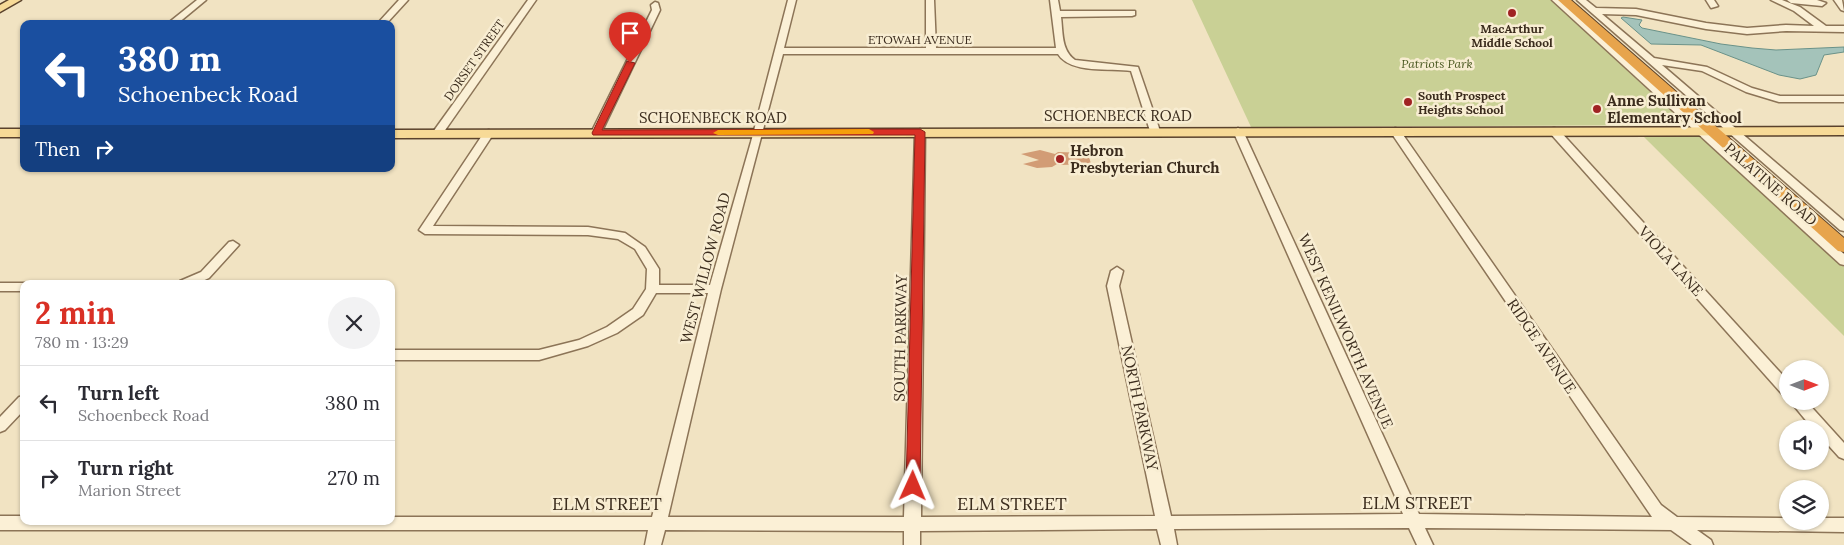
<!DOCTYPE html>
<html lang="en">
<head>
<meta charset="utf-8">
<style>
  :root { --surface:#fff; --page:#f2f2f3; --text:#2b2b33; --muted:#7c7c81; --line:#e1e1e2; --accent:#d93025 }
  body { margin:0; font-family:Lora,serif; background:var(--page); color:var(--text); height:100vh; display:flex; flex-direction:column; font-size:19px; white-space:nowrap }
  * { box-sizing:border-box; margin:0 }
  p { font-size:16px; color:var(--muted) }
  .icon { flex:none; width:28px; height:28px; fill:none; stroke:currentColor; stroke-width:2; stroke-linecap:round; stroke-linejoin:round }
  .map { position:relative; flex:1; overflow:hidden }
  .side { position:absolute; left:20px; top:280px; width:375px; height:245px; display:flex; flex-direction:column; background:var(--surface); border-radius:10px; box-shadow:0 1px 4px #0004 }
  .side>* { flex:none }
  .hud { position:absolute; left:20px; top:20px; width:375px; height:152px; border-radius:10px; box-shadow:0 1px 4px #0004; background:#1a4fa0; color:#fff; overflow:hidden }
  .needle { width:32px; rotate:90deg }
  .tools { position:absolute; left:1779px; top:360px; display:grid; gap:10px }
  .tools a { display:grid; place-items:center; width:50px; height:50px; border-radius:50%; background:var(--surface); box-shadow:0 1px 4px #0004; font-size:25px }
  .pin { position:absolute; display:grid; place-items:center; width:42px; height:42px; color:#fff; margin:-51px -21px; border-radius:50% 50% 50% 0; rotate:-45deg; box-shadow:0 0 5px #0007 }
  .pin .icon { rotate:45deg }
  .me { position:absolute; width:55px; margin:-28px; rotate:1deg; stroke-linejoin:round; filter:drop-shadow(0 0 4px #0008) }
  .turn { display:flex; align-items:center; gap:18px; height:105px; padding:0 15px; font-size:22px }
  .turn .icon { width:65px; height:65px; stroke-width:2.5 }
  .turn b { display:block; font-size:35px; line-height:42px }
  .then { display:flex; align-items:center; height:48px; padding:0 15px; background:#0003; gap:10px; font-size:19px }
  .round { display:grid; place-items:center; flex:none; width:52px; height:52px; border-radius:26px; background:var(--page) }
  .overview { display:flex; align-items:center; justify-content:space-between; height:85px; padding:0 15px }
  h1 { font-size:30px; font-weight:800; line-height:38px; color:var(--accent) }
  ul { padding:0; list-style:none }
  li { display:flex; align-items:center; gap:15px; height:75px; padding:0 15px; border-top:1px solid var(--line) }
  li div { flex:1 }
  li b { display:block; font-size:19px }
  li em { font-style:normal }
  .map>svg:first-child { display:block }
</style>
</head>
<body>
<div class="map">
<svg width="1844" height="545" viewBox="0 0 1844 545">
  <rect width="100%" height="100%" fill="#f1e3c2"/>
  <!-- green -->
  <g fill="#c9d095">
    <polygon points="1192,0 1551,0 1681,119 1682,122 1678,125 1251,127"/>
    <polygon points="1643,136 1700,136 1844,267 1844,336"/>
  </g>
  <!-- water -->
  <polygon fill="#a4c3ba" stroke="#6a9289" points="1623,17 1642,20 1639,25 1642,28 1721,44 1752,48 1776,50 1844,47 1844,52 1824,55 1816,75 1800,79 1779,75 1701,45 1651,44 1621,18"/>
  <!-- building -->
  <polygon fill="#d29c75" points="1040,150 1055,154 1058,152 1088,153 1091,164 1060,165 1057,164 1052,167 1037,168 1023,164 1039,160 1021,154"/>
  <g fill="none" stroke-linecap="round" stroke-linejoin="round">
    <!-- minor casing -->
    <g stroke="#8c7457" stroke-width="3">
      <g id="minor">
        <polygon points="197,0 206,0 177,24 167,24"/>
        <polygon points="399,0 408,0 386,24 377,24"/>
        <polygon points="528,0 536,0 441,136 433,136 432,134 433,132"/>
        <path d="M788 0H796L784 48H926V0H934L936 48H1056L1050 0H1058L1060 11H1135V15L1132 16 1061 17C1063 32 1061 50 1075 60L1138 67 1160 131 1155 134 1150 131 1131 71C1111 68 1070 74 1058 54H783L721 289 668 517H904L915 132 920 129 925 132 921 517 1155 516 1107 286 1111 271 1117 267 1123 271 1119 286 1171 516 1403 514 1233 131 1238 128 1243 131 1419 514 1652 517 1390 131 1395 128 1399 129 1661 505 1677 517 1788 518V521H1820V518H1844V532L1697 530 1711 540 1713 545H1692L1671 530 1425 528 1433 545H1417L1409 528 1174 529 1177 545H1161L1157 529 920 531V545H904V531L665 530 661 545H645L648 530H0V516H24V521H391V517H652L708 293H656L643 315 617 333 588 346 539 360H391V350H539L579 340 607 327 633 309 646 289 647 269 635 249 618 239 588 235 425 234 419 230 485 131 489 130 494 133 433 226 588 227 625 233 645 247 659 269V285H710L751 142Z"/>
        <polygon points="1552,0 1561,0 1844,254 1844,265 1840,264"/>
        <polygon points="1577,0 1586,0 1596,8 1636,9 1706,23 1747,28 1786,25 1814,26 1794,11 1771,0 1782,0 1800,7 1826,26 1844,26 1844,32 1786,31 1747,34 1706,29 1636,15 1602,14 1654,58 1707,67 1752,88 1780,96 1844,96 1844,102 1779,102 1746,92 1702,71 1662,65 1844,221 1844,231 1840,230"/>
        <polygon points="1706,0 1714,0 1718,6 1711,8"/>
        <polygon points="1787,0 1817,0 1826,3 1822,6 1791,3"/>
        <polygon points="1834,0 1842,0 1844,11 1841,10"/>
        <polygon points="655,2 658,3 660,10 601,133 600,135 592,135 591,133 652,10 651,5"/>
        <polygon points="1554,128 1558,129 1788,381 1788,396 1783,395 1550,133 1549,131 1550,129"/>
        <polygon points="233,241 239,245 209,278 196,284 178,284 180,281 201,272 229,242"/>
        <polygon points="0,283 24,283 27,284 24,284 24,291 0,291"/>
        <polygon points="24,396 24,410 5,430 0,432 0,417 19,397"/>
        <polygon points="1790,401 1806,401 1844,443 1844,459 1839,457 1820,436 1820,429 1813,429"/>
      </g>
    </g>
    <!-- major casing -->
    <g stroke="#5a422c" stroke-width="3">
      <g id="major">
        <polygon points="9,0 21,0 0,12 0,5"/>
        <polygon points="1844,127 1844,135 391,138 391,130"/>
        <rect x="0" y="129" width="24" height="8"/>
      </g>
    </g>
    <!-- highway casing -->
    <g stroke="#5a422c" stroke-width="2">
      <polygon id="highway" points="1558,0 1571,0 1844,238 1844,252 1838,251"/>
    </g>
    <!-- minor -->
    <use href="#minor" fill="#fbf0d6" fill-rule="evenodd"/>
    <!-- major -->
    <use href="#major" fill="#f7da97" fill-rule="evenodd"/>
    <!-- highway -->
    <use href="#highway" fill="#e7a44c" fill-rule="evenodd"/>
  </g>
  <!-- route -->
  <polygon fill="#d93025" stroke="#8d1f18" points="627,61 635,63 602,130 920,129 925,132 920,486 918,490 913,491 908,490 906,486 915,135 593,135 592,133"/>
  <!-- slow -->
  <polygon fill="#f59e0b" points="869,129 874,132 873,134 718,135 713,133 718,130"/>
  <!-- markers -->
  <g fill="#a02323" stroke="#f8edd2" stroke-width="2">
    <circle cx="1512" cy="13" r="5"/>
    <circle cx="1408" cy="102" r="5"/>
    <circle cx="1597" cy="109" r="5"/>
    <circle cx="1060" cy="159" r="5"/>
  </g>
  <g text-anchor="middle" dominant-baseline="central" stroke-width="5" stroke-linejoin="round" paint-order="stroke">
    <!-- far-poi labels -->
    <g font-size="12" font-weight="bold" fill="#3b2c1d" stroke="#f8edd2">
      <text x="1512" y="28">MacArthur<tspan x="1512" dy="14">Middle School</tspan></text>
      <text x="1418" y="95" text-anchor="start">South Prospect<tspan x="1418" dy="14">Heights School</tspan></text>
    </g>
    <!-- far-street labels -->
    <g font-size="12" fill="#3b2c1d" stroke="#f8edd2">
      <text x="920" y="39">ETOWAH AVENUE</text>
      <text transform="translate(474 60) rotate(-55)">DORSET STREET</text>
    </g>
    <!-- far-park labels -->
    <g font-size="12" font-style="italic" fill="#4b5922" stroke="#f8edd2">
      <text x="1437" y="63">Patriots Park</text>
    </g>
    <!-- poi labels -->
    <g font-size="15" font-weight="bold" fill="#3b2c1d" stroke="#f8edd2" text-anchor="start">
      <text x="1607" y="100">Anne Sullivan<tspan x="1607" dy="17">Elementary School</tspan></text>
      <text x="1070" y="150">Hebron<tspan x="1070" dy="17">Presbyterian Church</tspan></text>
    </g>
    <!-- street labels -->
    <g font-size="15" fill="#3b2c1d" stroke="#f8edd2">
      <text x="1118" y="115">SCHOENBECK ROAD</text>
      <text x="713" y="117">SCHOENBECK ROAD</text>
      <text transform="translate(1771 184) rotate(41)">PALATINE ROAD</text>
      <text transform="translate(1671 261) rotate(48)">VIOLA LANE</text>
      <text transform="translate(705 268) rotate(-75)">WEST WILLOW ROAD</text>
      <text transform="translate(1346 331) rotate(66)">WEST KENILWORTH AVENUE</text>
      <text transform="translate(900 338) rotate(-89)">SOUTH PARKWAY</text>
      <text transform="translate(1542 346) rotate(56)">RIDGE AVENUE</text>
      <text transform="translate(1140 408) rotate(78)">NORTH PARKWAY</text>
    </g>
    <!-- near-street labels -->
    <g font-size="18" fill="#3b2c1d" stroke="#f8edd2">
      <text x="1417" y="502">ELM STREET</text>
      <text x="607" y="503">ELM STREET</text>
      <text x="1012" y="503">ELM STREET</text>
    </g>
  </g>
</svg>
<div class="tools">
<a><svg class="needle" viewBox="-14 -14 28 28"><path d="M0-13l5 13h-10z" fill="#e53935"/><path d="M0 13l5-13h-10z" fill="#7c7c81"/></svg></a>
<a><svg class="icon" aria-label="sound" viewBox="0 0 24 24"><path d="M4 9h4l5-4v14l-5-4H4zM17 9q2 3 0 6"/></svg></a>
<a><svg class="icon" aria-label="layers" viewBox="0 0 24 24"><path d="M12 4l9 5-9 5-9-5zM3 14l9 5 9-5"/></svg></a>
</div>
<div class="pin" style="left:630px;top:63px;background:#d93025"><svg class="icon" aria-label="arrive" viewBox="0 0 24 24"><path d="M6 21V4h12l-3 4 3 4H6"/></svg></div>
<svg class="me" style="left:913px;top:486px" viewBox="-20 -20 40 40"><path d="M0-17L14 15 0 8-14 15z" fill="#d93025" stroke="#fff" stroke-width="4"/></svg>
<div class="hud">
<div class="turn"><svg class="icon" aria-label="left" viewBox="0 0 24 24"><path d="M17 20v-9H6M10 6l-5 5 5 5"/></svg><div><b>380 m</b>Schoenbeck Road</div></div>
<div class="then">Then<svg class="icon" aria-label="right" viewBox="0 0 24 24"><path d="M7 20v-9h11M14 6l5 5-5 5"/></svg></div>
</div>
<section class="side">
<div class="overview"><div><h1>2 min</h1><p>780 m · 13:29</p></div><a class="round"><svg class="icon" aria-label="close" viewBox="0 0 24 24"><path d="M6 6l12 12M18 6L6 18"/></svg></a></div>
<ul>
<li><svg class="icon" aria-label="left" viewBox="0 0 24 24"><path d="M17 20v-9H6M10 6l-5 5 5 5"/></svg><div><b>Turn left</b><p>Schoenbeck Road</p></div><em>380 m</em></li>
<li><svg class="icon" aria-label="right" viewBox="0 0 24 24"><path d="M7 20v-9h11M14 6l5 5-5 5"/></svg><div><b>Turn right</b><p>Marion Street</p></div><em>270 m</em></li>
</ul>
</section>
</div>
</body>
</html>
